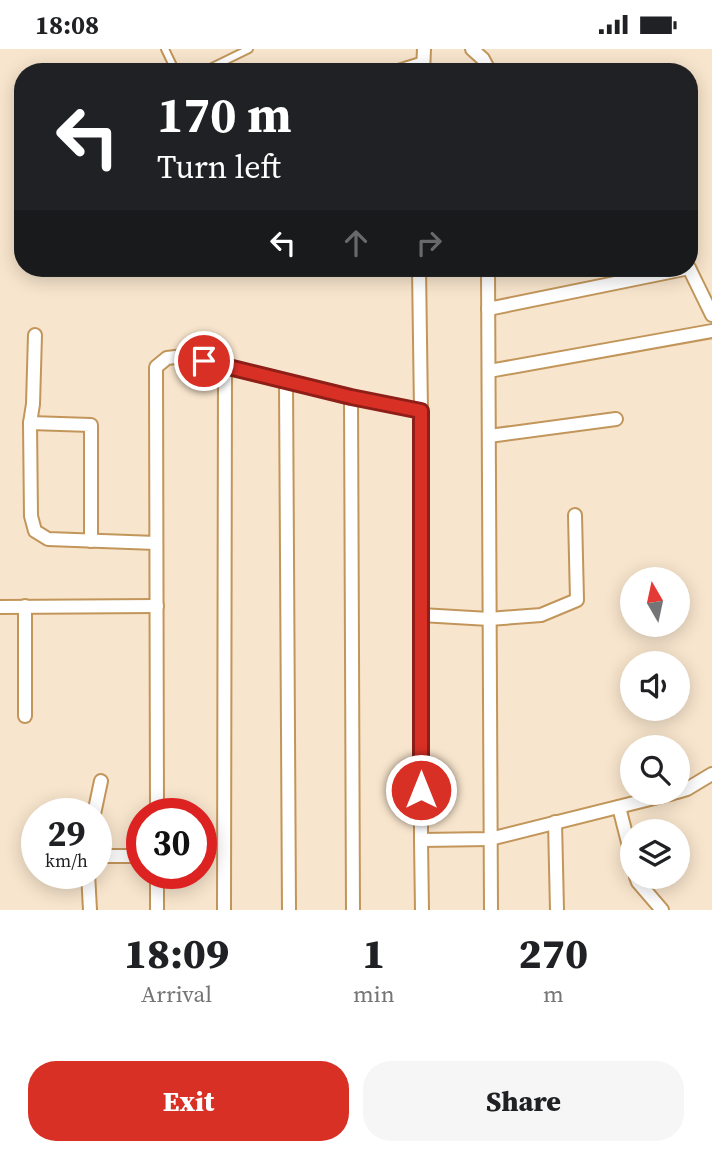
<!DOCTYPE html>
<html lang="en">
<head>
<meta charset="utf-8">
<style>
  :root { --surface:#fff; --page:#f6f6f6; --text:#202124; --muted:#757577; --accent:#d93025 }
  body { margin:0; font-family:"Source Serif 4",serif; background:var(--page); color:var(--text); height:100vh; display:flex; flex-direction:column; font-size:26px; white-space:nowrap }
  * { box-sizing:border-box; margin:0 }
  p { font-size:23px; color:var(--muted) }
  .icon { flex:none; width:38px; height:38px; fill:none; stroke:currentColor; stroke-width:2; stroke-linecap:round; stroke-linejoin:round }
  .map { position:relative; height:861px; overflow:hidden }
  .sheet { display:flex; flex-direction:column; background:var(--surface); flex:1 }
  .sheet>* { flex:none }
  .hud { position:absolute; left:14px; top:14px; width:684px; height:214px; border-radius:28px; box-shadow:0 4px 18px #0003; background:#202124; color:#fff; overflow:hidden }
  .needle { width:46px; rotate:351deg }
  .controls { position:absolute; left:620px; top:518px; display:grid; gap:14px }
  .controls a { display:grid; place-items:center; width:70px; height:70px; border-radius:50%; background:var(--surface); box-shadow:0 4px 18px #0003; font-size:35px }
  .speed { position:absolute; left:21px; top:749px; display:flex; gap:14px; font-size:35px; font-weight:700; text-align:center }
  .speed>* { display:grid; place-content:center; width:91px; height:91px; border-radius:50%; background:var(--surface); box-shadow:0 4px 18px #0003; line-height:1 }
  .speed small { font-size:18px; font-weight:400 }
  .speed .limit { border:10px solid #d22; background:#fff; color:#111 }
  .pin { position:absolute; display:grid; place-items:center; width:60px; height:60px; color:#fff; margin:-30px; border:4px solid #fff; border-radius:50%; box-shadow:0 2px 7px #0007 }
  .me { position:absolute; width:77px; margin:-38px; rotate:0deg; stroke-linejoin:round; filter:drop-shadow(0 0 5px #0008) }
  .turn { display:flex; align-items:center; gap:24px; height:147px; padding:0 28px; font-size:32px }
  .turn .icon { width:91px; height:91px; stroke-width:2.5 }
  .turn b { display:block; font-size:49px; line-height:60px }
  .lanes { display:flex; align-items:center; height:66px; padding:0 28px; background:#0003; justify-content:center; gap:35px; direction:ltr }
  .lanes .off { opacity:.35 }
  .eta { display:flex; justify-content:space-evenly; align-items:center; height:119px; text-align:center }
  .eta b { font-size:42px; font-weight:800; line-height:49px }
  .cta { display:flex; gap:14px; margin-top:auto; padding:14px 28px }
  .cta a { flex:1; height:80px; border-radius:28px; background:var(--accent); color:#fff; font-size:28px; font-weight:800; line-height:80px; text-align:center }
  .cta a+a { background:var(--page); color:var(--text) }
  .status { display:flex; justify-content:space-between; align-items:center; height:49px; padding:0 35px; background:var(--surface); direction:ltr }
  .status svg { height:19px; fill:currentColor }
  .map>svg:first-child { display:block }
</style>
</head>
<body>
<div class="status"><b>18:08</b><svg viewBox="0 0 49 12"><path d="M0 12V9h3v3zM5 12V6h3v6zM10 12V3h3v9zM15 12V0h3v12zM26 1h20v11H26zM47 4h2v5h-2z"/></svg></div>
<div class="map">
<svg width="712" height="861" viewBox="0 0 712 861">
  <rect width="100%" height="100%" fill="#f8e5cd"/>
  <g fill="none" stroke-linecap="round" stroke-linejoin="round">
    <!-- lane casing -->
    <g stroke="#c2965a" stroke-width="10">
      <g id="lane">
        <polyline points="165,0 176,23"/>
        <polyline points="202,23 249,0"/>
        <polyline points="385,23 423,11"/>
      </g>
    </g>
    <!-- street casing -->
    <g stroke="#c2965a" stroke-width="16">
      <g id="street">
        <polyline points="472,0 483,10 490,23"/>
        <polyline points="423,23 424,0"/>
        <polyline points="419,219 421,362 421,791 422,861"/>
        <polyline points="488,219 491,861"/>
        <polyline points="689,219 712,266"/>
        <polyline points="488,260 689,219"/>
        <polyline points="35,286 33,355 30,374 31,467 35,482 48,490 156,494"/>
        <polyline points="489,322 712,282"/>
        <polyline points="286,332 289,861"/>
        <polyline points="351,348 353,861"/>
        <polyline points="30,374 91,376 91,492"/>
        <polyline points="489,387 616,370"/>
        <polyline points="25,557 25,667"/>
        <polyline points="0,558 157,557"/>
        <polyline points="421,566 489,570 541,566 577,551 575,466"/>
        <polyline points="677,743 687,740 712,725"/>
        <polyline points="619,758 632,809"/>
        <polyline points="94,765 101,732"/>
        <polyline points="157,765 156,318 167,309 184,307 351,348 421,362"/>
        <polyline points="555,773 557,861"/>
        <polyline points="421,791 490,790 674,744"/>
        <polyline points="96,807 142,807"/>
        <polyline points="88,824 90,861"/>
        <polyline points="157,824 157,861"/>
        <polyline points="636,828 638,833 662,861"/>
        <polyline points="224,861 225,317"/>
      </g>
    </g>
    <!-- lane -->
    <use href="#lane" stroke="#fff" stroke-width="6"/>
    <!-- street -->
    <use href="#street" stroke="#fff" stroke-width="12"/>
  </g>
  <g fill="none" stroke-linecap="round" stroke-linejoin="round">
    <!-- route casing -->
    <g stroke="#8d1f18" stroke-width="18">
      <polyline id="route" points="204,312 351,348 421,362 421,741"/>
    </g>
    <!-- route -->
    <use href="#route" stroke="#d93025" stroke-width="12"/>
  </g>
</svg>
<div class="controls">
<a><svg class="needle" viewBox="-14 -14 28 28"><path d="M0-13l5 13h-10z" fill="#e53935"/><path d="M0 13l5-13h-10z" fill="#757577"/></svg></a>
<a><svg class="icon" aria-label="sound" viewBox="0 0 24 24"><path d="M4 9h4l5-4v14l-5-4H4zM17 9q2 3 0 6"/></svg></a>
<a><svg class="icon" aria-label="search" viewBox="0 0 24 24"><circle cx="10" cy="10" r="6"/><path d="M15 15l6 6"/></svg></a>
<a><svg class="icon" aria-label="layers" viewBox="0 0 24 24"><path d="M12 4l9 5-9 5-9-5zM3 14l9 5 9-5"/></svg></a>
</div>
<div class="speed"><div>29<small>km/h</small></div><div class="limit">30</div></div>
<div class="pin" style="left:204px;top:312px;background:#d93025"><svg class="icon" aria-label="arrive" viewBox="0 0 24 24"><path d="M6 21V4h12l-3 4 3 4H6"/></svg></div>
<svg class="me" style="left:421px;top:741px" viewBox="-20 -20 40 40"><circle r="17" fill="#d93025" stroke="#fff" stroke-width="3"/><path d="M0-11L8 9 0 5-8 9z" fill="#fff"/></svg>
<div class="hud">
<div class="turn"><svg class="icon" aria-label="left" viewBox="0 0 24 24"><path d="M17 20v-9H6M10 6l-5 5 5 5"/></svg><div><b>170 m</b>Turn left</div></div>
<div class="lanes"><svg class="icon" aria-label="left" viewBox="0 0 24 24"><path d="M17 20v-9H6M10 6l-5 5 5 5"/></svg><svg class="icon off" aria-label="ahead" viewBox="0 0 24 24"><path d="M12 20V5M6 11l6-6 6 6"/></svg><svg class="icon off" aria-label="right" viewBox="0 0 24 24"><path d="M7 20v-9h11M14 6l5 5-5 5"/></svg></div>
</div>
</div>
<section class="sheet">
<div class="eta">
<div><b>18:09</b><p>Arrival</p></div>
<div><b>1</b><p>min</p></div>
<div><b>270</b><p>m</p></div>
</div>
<div class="cta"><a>Exit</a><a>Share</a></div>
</section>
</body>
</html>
